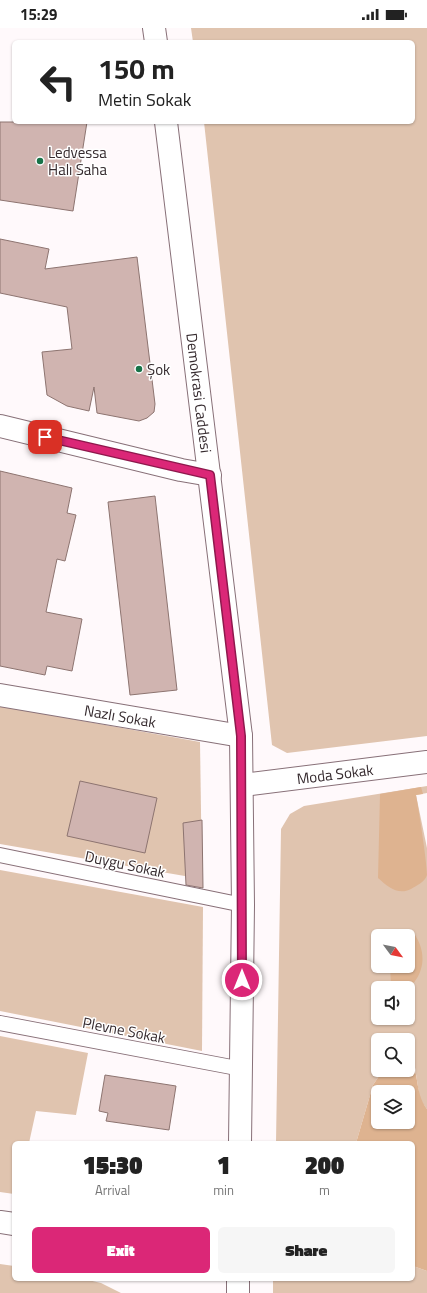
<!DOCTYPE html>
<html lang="en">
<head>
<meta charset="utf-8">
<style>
  :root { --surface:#fff; --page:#f6f6f6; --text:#222; --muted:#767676; --accent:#db2777 }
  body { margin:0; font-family:"Titillium Web",sans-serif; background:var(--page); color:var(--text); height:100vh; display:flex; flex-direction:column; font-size:15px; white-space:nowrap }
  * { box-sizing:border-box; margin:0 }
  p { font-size:13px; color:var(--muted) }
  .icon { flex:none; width:22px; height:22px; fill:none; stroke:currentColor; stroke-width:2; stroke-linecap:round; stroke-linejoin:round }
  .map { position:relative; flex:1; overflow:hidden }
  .sheet { position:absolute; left:12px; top:1113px; width:403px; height:140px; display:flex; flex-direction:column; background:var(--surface); border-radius:6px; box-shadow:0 1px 3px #0004 }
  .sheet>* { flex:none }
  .banner { position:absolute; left:12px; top:12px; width:403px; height:84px; border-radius:6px; box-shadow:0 1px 3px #0004; background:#fff; color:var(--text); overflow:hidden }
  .needle { width:26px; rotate:122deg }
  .fabs { position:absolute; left:371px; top:901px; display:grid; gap:8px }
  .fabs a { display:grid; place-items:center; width:44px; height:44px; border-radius:6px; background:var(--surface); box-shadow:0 1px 3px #0004; font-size:20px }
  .pin { position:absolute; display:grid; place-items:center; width:34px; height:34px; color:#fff; margin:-17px; border-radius:8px; box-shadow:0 2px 6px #0006 }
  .me { position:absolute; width:44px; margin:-22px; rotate:0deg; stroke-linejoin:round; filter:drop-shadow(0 0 3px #0008) }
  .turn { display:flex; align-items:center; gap:14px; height:84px; padding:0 20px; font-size:18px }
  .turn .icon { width:52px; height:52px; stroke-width:2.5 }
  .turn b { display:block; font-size:28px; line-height:34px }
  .eta { display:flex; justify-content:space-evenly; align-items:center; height:68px; text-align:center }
  .eta b { font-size:24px; font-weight:800; line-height:28px }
  .cta { display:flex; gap:8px; margin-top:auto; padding:8px 20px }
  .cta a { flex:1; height:46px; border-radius:6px; background:var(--accent); color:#fff; font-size:16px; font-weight:800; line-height:46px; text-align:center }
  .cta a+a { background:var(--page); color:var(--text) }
  .status { display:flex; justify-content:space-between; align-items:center; height:28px; padding:0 20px; background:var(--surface); direction:ltr }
  .status svg { height:11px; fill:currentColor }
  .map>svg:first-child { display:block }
</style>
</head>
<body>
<div class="status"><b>15:29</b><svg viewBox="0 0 49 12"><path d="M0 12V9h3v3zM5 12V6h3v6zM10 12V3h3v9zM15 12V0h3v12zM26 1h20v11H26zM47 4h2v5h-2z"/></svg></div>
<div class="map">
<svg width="427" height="1265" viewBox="0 0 427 1265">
  <rect width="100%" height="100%" fill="#fff9fb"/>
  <!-- green -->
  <g fill="#e0c4af" fill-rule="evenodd">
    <polygon points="191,0 427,0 427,708 287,725 272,717 204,94 413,94 413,14 193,14"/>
    <polygon points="0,678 200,714 202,851 0,816"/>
    <path d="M427 758V765L416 767 427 820V1081L420 1072 414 1033 408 1025V1012H378V1042H383L373 1057 356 1115H276L281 801 290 786 304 778ZM378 908H408V938H378ZM378 960H408V990H378Z"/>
    <polygon points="0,842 203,879 202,1023 0,983"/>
    <polygon points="0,1008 88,1025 76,1087 36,1083 29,1115 14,1115 14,1166 0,1164"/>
    <polygon points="0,1236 14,1238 14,1251 84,1251 101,1255 121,1265 0,1265"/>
    <polygon points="413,1238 427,1243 427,1265 273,1265 273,1251 413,1251"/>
  </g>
  <!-- forest -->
  <g fill="#deb390" fill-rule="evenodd">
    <path d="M421 759 423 766 416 767C419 783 427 834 427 847 425 854 416 858 411 861 398 868 387 858 378 850L380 766Z"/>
    <path d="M402 901H410C421 912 426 930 420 944 418 950 412 957 408 962V960H396L391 957 390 938H408V908H396Z"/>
    <path d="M408 1025C420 1042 414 1064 427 1081V1243L413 1238V1115H356L373 1057 383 1042H408ZM378 1064H408V1094H378Z"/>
  </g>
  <!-- building -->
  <g fill="#d0b4b0" stroke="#8d7470">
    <polygon points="0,94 87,94 73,183 0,172"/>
    <polygon points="0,211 49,221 45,241 137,229 155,376 154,384 147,390 139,393 97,385 94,359 89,383 67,378 47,367 42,324 72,321 67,279 0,265"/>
    <polygon points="0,443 72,460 67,485 76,487 65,533 57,531 46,584 82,591 72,643 47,638 45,647 0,638"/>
    <polygon points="155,468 177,662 130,667 108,474"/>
    <polygon points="80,753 157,770 145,825 67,808"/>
    <polygon points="202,792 203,860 186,857 183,795"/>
    <polygon points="105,1047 176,1058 169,1102 106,1093 108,1085 99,1083"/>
  </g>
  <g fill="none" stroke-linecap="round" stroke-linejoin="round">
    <!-- lane casing -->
    <g stroke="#887078" stroke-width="16">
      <g id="lane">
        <polyline points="0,827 243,877"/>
        <polyline points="0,995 242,1041"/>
      </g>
    </g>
    <!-- street casing -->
    <g stroke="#887078" stroke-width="24">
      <g id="street">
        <polyline points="0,398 181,442 210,447"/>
        <polyline points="0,667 241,708"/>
        <polyline points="243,757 427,734"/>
      </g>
    </g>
    <!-- secondary casing -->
    <g stroke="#887078" stroke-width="24">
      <g id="secondary">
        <polyline points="154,0 156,14"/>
        <polyline points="166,94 241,708 243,877 240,1115"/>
        <polyline points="0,1194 14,1196"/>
        <polyline points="238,1251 238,1265"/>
      </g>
    </g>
    <!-- lane -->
    <use href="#lane" stroke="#fff" stroke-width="14"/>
    <!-- street -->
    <use href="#street" stroke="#fff" stroke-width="22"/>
    <!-- secondary -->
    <use href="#secondary" stroke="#fff" stroke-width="22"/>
  </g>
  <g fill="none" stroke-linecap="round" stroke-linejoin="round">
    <!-- route casing -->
    <g stroke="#8e194d" stroke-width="10">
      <polyline id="route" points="45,409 210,447 241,708 242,952"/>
    </g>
    <!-- route -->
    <use href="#route" stroke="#db2777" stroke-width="7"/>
  </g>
  <!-- markers -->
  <g fill="#187348" stroke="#fff" stroke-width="1.5">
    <circle cx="40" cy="133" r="4"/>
    <circle cx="139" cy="341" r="4"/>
  </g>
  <g text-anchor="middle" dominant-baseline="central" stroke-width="3" stroke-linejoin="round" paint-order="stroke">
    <!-- poi labels -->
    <g font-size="15" fill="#352a2e" stroke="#fff" text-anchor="start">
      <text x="48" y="124">Ledvessa<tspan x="48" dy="17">Halı Saha</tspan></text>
      <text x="147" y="341">Şok</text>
    </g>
    <!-- street labels -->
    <g font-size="15" fill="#352a2e" stroke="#fff">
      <text transform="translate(199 365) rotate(83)">Demokrasi Caddesi</text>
      <text transform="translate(120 688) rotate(10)">Nazlı Sokak</text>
      <text transform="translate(335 746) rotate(-7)">Moda Sokak</text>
      <text transform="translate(125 836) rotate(12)">Duygu Sokak</text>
      <text transform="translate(124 1002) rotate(11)">Plevne Sokak</text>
    </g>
  </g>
</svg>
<div class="fabs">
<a><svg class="needle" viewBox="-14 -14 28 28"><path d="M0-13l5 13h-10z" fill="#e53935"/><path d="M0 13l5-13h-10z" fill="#767676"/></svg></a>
<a><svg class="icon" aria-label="sound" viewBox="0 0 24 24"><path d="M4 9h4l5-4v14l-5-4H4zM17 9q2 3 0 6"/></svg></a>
<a><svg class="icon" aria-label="search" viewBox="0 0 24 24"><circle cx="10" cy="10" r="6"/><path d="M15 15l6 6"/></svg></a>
<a><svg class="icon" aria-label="layers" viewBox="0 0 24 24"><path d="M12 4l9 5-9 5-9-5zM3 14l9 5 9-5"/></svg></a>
</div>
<div class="pin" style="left:45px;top:409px;background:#d93025"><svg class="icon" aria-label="arrive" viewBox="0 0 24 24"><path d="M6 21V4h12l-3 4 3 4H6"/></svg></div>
<svg class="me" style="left:242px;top:952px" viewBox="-20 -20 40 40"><circle r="17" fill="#db2777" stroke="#fff" stroke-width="3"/><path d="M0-11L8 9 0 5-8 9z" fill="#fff"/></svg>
<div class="banner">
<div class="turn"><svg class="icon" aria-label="left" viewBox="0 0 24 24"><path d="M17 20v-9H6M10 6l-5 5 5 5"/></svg><div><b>150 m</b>Metin Sokak</div></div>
</div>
<section class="sheet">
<div class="eta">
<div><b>15:30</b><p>Arrival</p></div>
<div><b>1</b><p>min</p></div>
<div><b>200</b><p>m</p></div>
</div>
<div class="cta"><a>Exit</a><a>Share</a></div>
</section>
</div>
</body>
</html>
